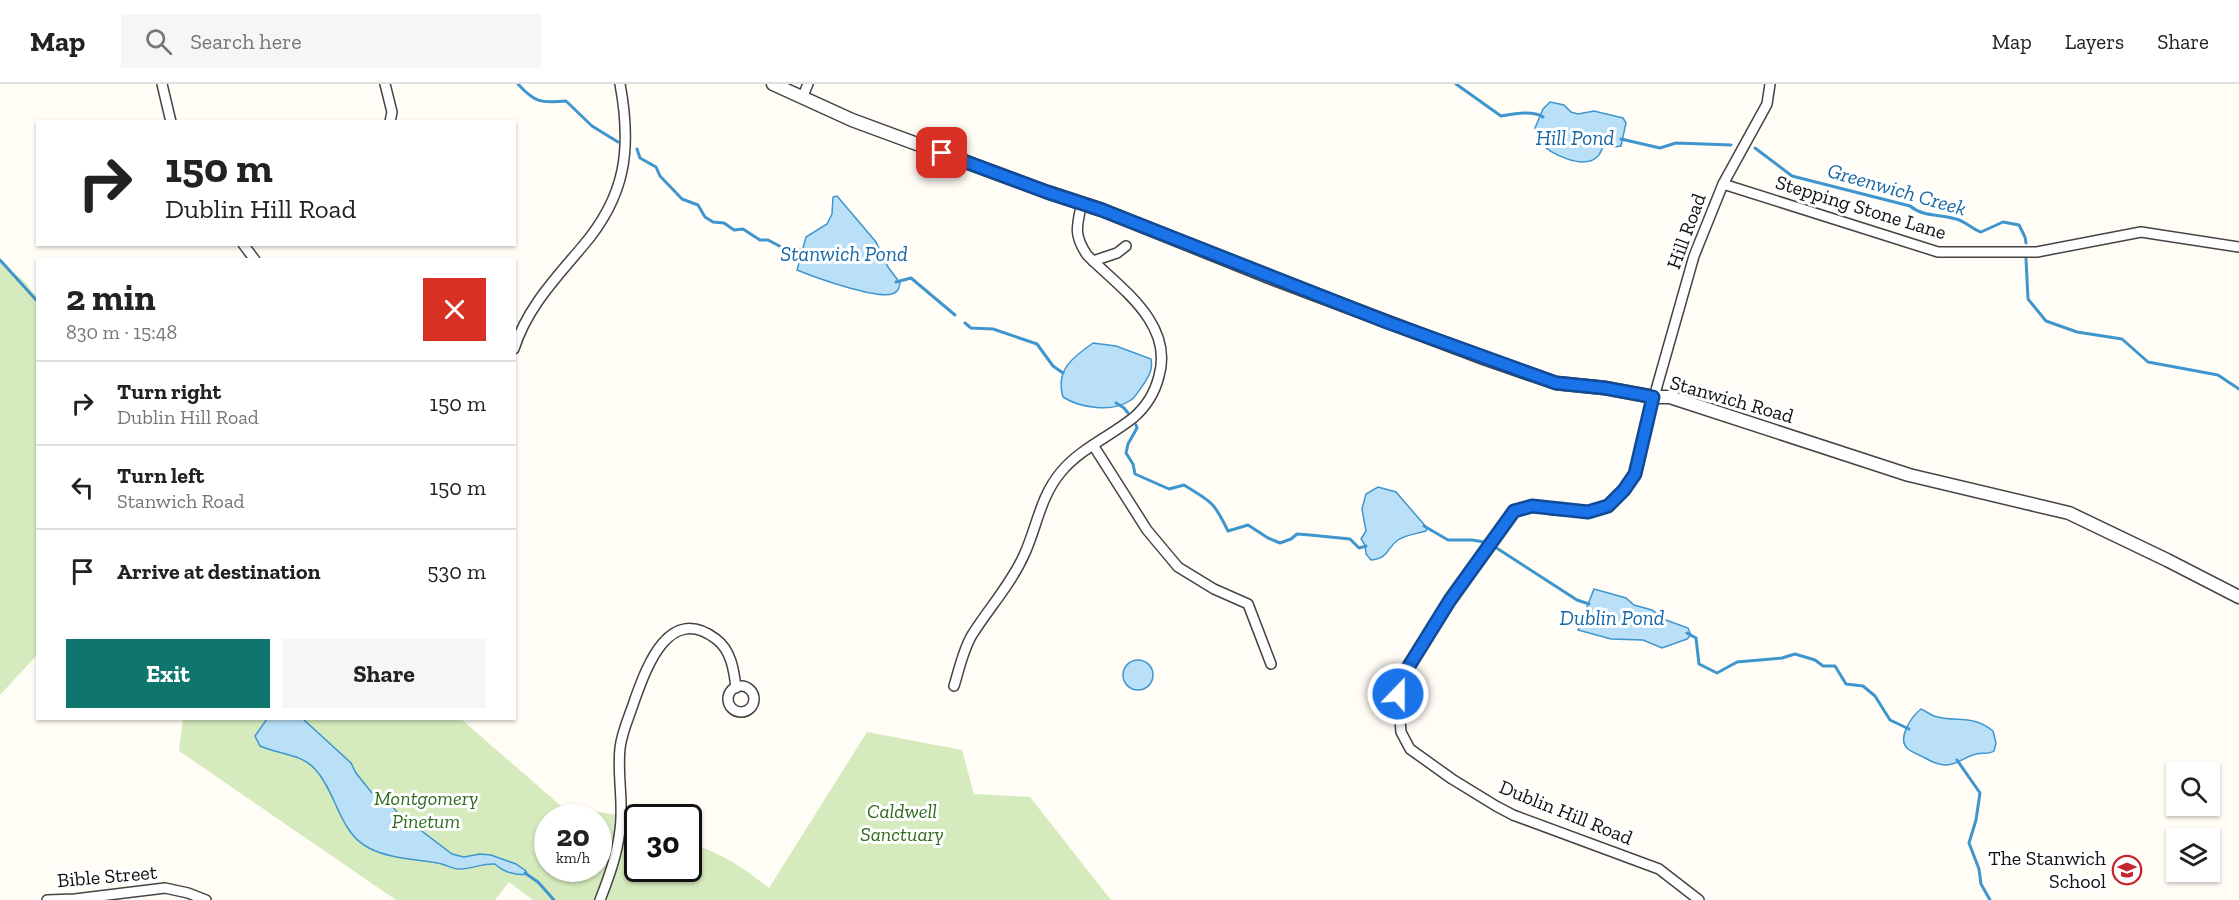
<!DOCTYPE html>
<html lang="en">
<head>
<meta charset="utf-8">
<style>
  :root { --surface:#fff; --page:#f6f6f6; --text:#222; --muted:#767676; --line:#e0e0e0; --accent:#0f766e }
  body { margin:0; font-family:"Zilla Slab",serif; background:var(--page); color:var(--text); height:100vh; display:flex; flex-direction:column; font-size:22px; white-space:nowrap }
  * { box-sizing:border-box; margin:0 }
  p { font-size:20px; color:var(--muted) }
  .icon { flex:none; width:33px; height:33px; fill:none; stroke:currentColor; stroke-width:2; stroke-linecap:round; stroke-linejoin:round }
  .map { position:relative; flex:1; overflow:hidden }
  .sheet { position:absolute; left:36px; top:174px; width:480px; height:462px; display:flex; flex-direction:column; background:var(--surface); border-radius:0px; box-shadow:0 2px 4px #0004 }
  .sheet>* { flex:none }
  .guide { position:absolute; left:36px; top:36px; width:480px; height:126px; border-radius:0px; box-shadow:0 2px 4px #0004; background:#fff; color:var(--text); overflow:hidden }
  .fabs { position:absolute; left:2166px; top:678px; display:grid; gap:12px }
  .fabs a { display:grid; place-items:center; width:54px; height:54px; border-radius:0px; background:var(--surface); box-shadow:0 2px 4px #0004; font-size:30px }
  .speed { position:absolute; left:534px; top:720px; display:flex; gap:12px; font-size:30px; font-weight:700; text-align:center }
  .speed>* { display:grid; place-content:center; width:78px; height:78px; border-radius:50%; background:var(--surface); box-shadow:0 2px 4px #0004; line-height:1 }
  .speed small { font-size:15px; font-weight:400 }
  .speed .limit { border:3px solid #111; border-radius:9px; background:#fff; color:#111 }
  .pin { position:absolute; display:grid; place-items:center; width:51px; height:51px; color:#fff; margin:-26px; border-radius:12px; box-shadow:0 3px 9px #0006 }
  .me { position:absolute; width:66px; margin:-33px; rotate:22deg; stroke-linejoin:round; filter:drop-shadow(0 0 4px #0008) }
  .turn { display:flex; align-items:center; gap:21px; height:126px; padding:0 30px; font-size:27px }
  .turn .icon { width:78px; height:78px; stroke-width:2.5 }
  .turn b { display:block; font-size:42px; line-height:51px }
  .round { display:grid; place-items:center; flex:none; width:63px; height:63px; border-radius:0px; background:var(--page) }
  .headline { display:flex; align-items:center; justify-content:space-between; height:102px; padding:0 30px }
  h1 { font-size:36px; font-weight:700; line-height:45px }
  .primary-button { display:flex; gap:12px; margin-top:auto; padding:12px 30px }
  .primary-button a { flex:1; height:69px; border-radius:0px; background:var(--accent); color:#fff; font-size:24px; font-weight:700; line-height:69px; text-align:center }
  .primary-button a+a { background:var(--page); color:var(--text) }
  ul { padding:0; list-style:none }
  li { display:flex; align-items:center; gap:18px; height:84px; padding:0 30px; border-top:2px solid var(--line) }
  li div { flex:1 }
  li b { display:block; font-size:22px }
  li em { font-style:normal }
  header { display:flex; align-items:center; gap:36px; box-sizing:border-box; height:84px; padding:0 30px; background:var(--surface); border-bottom:2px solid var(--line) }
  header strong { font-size:28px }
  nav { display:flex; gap:33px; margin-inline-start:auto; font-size:21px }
  .search { width:420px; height:54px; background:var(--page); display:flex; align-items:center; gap:15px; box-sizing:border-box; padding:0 21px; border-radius:0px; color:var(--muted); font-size:22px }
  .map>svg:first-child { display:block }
</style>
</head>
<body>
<header>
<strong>Map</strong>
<div class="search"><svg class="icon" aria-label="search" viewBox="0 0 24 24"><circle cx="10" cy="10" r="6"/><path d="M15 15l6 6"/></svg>Search here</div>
<nav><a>Map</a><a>Layers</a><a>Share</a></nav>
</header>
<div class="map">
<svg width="2239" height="816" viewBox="0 0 2239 816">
  <rect width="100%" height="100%" fill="#fffdf5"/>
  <!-- green -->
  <g fill="#d5ebbd" fill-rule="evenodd">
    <polygon points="0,177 25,198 38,215 37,571 0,611"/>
    <path d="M183 635H461L561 722 637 734 638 784H688L689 743 698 762C725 771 746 786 769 804L867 648 962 666 974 710 1030 713 1111 816H533L509 798 495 816H396L179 667ZM548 734H598V784H548Z"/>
  </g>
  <!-- water -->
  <g fill="#b9e0f7" stroke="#3f96cf" stroke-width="1.5">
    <path d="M1550 18 1564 21 1571 28 1578 30 1594 27 1623 34 1626 39 1621 62 1614 63 1604 60C1602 64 1601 70 1597 73 1583 86 1550 70 1540 58 1538 54 1536 48 1535 44L1543 25Z"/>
    <path d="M837 112 876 158 888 183 900 199C899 205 898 208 892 210 875 215 814 193 797 186L806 153 827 140 832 130 833 113Z"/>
    <path d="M1093 259 1116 262 1151 275C1153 286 1149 292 1143 301 1139 306 1136 313 1131 316 1113 329 1080 324 1063 313 1055 286 1073 273 1093 259Z"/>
    <path d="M1378 403 1396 408 1427 444 1426 447C1417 450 1407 450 1398 456 1386 464 1390 474 1371 476L1366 470 1365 461 1361 455 1366 447 1362 425 1366 410Z"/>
    <polygon points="1594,505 1626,514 1634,521 1652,526 1666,536 1688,544 1691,551 1687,555 1662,564 1643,556 1611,555 1578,546"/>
    <circle cx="1138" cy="591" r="15"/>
    <path d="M1921 625C1926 627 1929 630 1934 632 1956 639 1973 630 1993 647L1996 659 1994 667C1988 671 1983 668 1976 670 1966 672 1957 681 1946 681 1938 681 1932 678 1925 674 1920 671 1913 669 1908 665 1896 655 1912 632 1921 625Z"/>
    <path d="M267 635H303L351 679 356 689 372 709 392 722 406 739 419 745 452 770 464 773 480 770 491 771 516 780 526 787 527 790C517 792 503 788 495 780 483 779 472 785 459 785 452 785 445 780 437 779 415 775 390 775 369 764 339 749 337 709 315 685 302 670 277 670 260 662L255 652Z"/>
  </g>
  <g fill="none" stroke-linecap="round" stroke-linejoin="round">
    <!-- stream -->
    <g stroke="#3f96cf" stroke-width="3">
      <path d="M518 0C535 19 541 19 566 17L592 42 618 58"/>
      <path d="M1456 0 1501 32C1513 30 1532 26 1543 33"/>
      <polyline points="1621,55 1660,64 1676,59 1731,61"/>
      <path d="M1755 64 1792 92 1910 122C1923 133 1940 130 1956 135 1965 137 1972 145 1981 148L2003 138 2019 141 2025 153 2026 159"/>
      <polyline points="637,65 640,74 656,83 660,92 682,115 698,121 705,133 713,138 724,139 734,146 743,145 760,156 768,156 787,166 795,164 805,168"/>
      <polyline points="2026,175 2028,215 2046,237 2077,248 2122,255 2148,278 2218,291 2239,305"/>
      <polyline points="0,176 38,218"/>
      <polyline points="896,198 911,194 955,231"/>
      <polyline points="965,239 971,244 993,245 1037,260 1053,282 1063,289"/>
      <polyline points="1116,319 1124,324 1128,329"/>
      <path d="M1136 341 1137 344 1128 360 1126 369 1133 380 1135 390 1169 405 1184 401C1211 418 1213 416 1228 447L1248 441 1268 454 1280 459 1291 455 1297 450 1310 451 1350 455 1359 464 1366 462"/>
      <polyline points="1424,442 1448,456 1472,456 1484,458"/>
      <polyline points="1495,463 1577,516 1589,520"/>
      <polyline points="1687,549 1696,554 1699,580 1717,589 1737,578 1782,574 1795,570 1815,576 1823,582 1835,582 1846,600 1863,602 1875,612 1890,636 1909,645"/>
      <polyline points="1957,676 1980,709 1976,736 1969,759 1979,785 1981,800 1990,816"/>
      <polyline points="525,789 538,798 554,816"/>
    </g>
    <!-- minor casing -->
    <g stroke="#444" stroke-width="12">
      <g id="minor">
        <polyline points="162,0 171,38"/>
        <polyline points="385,0 392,28 390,38"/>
        <polyline points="802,14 808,0"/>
        <polyline points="1723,100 1938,168 2037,168 2141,148 2239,163"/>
        <polyline points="243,160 255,176"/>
        <polyline points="1093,177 1117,169 1126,162"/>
        <path d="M514 265C527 224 555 195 582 163 626 112 632 65 620 0"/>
        <polyline points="1093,361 1147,446 1178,483 1214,505 1248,520 1271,580"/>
        <path d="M954 602C959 586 963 566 972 551 989 524 1011 500 1024 471 1037 443 1040 413 1061 388 1080 365 1109 353 1133 334 1146 323 1155 308 1159 292 1174 239 1120 204 1087 171 1073 150 1077 142 1082 118"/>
        <circle cx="741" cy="615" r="13"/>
        <polyline points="47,816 75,815 165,804 188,809 206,816"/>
        <path d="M600 816C609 793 617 771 620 746 624 719 617 691 620 664 622 647 630 631 635 615 647 582 669 520 716 555 731 566 734 586 736 604"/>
        <polyline points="1699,816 1659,785 1513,731 1496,722 1452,695 1410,665 1401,648 1398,610 1404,590 1451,516 1514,427 1532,422 1555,426 1588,428 1608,422 1624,407 1635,390 1654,313 1694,172 1723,100 1767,20 1770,0"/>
      </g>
    </g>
    <!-- tertiary casing -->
    <g stroke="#444" stroke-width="15">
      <polyline id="tertiary" points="773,0 852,36 1047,108 1102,126 1269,193 1486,275 1556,299 1605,304 1654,313 1670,313 1909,391 2069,429 2167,476 2239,513"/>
    </g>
    <!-- minor -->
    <use href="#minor" stroke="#fff" stroke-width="9"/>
    <!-- tertiary -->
    <use href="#tertiary" stroke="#fff" stroke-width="12"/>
  </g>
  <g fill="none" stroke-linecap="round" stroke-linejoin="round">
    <!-- route casing -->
    <g stroke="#114b97" stroke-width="15">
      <polyline id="route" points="942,69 1047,108 1102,126 1387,238 1556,299 1605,304 1653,313 1635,390 1624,406 1608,422 1588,428 1532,422 1514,427 1450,516 1404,590 1398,610"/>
    </g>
    <!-- route -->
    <use href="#route" stroke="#1a73e8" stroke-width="10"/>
  </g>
  <!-- icons -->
  <defs>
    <g id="school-ring" transform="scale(1.5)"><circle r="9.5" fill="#fff" stroke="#c4262e" stroke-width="1.5"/><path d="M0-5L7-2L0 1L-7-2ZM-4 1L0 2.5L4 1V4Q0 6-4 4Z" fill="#c4262e"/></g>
  </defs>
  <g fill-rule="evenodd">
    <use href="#school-ring" x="2127" y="786"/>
  </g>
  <g text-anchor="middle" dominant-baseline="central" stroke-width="6" stroke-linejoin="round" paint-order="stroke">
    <!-- street labels -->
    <g font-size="20" fill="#111" stroke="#fff">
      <text transform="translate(1861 123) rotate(17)">Stepping Stone Lane</text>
      <text transform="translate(1686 147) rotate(-70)">Hill Road</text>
      <text transform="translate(1732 315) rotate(16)">Stanwich Road</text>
      <text transform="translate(1566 728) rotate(22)">Dublin Hill Road</text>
      <text transform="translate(107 792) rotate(-5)">Bible Street</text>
    </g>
    <!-- park labels -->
    <g font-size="20" font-style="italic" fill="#2f6b1f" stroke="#fff">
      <text x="426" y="714">Montgomery<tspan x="426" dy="23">Pinetum</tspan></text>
      <text x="902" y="727">Caldwell<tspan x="902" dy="23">Sanctuary</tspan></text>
    </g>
    <!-- poi labels -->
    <g font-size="20" fill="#111" stroke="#fff" text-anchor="end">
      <text x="2106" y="774">The Stanwich<tspan x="2106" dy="23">School</tspan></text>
    </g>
    <!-- water labels -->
    <g font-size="21" font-style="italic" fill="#1768a6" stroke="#fff">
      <text x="1575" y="53">Hill Pond</text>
      <text transform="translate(1897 105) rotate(16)">Greenwich Creek</text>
      <text x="844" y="169">Stanwich Pond</text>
      <text x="1612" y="533">Dublin Pond</text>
    </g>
  </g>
</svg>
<div class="fabs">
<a><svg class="icon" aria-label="search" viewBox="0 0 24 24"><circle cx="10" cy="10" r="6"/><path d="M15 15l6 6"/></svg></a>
<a><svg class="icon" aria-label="layers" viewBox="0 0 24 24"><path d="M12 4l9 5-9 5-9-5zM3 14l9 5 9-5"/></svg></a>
</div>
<div class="speed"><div>20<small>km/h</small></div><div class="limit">30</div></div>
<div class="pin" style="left:942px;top:69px;background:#d93025"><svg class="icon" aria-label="arrive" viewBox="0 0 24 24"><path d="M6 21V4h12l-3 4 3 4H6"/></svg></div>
<svg class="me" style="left:1398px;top:610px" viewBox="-20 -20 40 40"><circle r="17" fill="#1a73e8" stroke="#fff" stroke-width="3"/><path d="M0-11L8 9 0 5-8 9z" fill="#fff"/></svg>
<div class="guide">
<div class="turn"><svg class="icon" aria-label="right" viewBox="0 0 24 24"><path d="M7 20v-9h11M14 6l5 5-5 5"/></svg><div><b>150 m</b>Dublin Hill Road</div></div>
</div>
<section class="sheet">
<div class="headline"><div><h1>2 min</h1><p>830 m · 15:48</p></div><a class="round" style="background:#d93025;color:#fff"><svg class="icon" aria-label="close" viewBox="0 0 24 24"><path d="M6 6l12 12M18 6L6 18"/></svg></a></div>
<ul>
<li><svg class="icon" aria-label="right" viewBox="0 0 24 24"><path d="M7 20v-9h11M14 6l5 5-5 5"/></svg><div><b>Turn right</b><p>Dublin Hill Road</p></div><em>150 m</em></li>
<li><svg class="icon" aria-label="left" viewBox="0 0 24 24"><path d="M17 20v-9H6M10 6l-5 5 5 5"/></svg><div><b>Turn left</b><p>Stanwich Road</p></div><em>150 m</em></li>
<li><svg class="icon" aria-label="arrive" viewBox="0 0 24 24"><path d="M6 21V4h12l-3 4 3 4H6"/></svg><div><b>Arrive at destination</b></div><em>530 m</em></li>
</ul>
<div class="primary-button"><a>Exit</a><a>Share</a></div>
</section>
</div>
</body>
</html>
